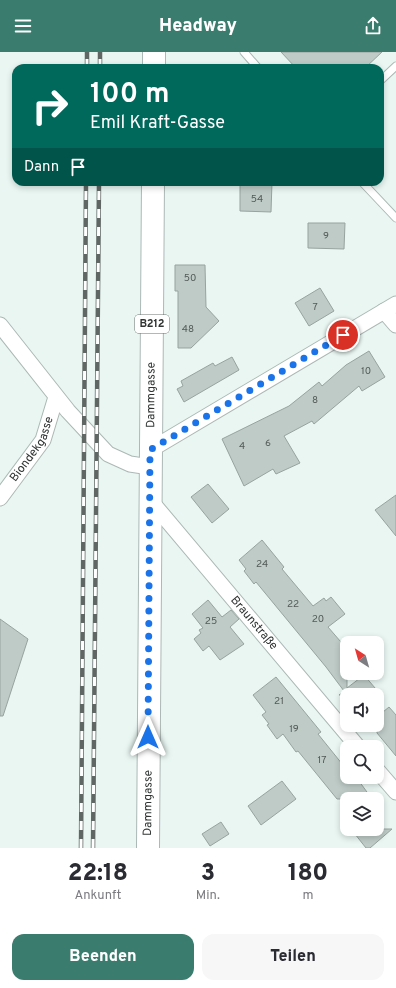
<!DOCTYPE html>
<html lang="de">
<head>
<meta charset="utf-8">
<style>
  :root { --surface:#fff; --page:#f7f7f7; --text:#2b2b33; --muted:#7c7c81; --accent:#3a7c6d }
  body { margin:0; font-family:Overpass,sans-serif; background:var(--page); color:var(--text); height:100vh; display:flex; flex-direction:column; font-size:15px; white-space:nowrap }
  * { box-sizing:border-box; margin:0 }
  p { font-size:13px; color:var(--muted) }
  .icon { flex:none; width:22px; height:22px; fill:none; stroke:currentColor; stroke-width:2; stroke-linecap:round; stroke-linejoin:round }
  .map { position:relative; height:796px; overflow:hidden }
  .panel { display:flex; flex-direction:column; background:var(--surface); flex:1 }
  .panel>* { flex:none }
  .top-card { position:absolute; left:12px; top:12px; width:372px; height:122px; border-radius:12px; box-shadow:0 2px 6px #0003; background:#00695c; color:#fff; overflow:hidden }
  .needle { width:26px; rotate:323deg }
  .buttons { position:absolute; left:340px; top:584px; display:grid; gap:8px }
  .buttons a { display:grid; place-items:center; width:44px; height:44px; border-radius:8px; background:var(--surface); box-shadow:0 2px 6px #0003; font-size:20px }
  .pin { position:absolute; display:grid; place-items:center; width:34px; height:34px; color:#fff; margin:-17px; border:2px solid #fff; border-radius:50%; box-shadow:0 1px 4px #0007 }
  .me { position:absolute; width:44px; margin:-22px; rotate:0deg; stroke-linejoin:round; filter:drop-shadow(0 0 3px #0008) }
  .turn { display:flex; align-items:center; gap:14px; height:84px; padding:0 12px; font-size:18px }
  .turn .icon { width:52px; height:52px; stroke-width:2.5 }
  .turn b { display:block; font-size:28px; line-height:34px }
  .then { display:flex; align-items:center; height:38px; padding:0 12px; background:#0003; gap:8px; font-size:15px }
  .eta { display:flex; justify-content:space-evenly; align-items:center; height:68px; text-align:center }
  .eta b { font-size:24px; font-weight:800; line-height:28px }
  .action { display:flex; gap:8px; margin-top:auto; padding:8px 12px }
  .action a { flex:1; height:46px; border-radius:12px; background:var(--accent); color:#fff; font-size:16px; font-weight:800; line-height:46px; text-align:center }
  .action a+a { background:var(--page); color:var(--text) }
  header { display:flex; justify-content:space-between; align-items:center; height:52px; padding:0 12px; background:var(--accent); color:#fff; font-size:18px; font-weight:800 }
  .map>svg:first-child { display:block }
</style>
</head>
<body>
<header><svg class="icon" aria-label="menu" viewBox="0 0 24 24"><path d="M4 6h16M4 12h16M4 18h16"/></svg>Headway<svg class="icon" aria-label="share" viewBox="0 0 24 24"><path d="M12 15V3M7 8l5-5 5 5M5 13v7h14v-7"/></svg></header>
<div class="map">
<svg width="396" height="796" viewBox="0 0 396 796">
  <rect width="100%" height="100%" fill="#e9f6f2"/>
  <!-- building -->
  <g fill="#becbc7" stroke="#97a39f">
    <polygon points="281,0 382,0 365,16 296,16"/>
    <polygon points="240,130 272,130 271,160 240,159"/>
    <polygon points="308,171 345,171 344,197 308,196"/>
    <polygon points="175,213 205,213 206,255 219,269 191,296 178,296 178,239 175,239"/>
    <polygon points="320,236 334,259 309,274 295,251"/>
    <polygon points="369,299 385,325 362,339 359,334 314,372 312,369 284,384 300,411 276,422 273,417 244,434 222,387 289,354 319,330 322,334 346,313"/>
    <polygon points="232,305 239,318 184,350 177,337 183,334 181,329 213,311 215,314"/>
    <polygon points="208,432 229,457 212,471 191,445"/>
    <polygon points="396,443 396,484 375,458"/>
    <polygon points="262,488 284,515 282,517 313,554 324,546 326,549 331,545 345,562 328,575 347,597 347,636 364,623 381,643 339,643 344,639 326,615 256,530 254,532 244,519 246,517 239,508"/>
    <polygon points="208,548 222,565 231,558 239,567 230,575 244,592 220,608 209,594 203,599 194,587 201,581 199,578 203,576 192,562"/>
    <polygon points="0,567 28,587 3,664 0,664"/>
    <polygon points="276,625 321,680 318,682 347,718 347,725 353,725 357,730 359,729 372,747 337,747 298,699 296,700 283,682 277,687 267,673 269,672 262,663 266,660 253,643"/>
    <polygon points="389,655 396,663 396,704 377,681 377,665"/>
    <polygon points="282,729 296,747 261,773 248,754"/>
    <polygon points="221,770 229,782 210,794 202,782"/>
    <polygon points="351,777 392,777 370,796 366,796"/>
  </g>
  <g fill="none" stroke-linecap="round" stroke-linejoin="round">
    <!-- service casing -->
    <g stroke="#acb8b5" stroke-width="9">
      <g id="service">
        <polyline points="244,0 258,16"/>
        <polyline points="380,29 396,14"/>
        <polyline points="362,130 396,166"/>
      </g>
    </g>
    <!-- minor casing -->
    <g stroke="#acb8b5" stroke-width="17">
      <g id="minor">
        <polyline points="384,259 396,273"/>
        <polyline points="0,273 68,359 108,402 130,412 150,415"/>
        <polyline points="150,398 396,252"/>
        <path id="s1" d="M0 446 43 388 56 345"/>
        <path id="s2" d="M150 448 358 695"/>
        <polyline points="377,718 396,740"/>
      </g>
    </g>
    <!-- primary casing -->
    <g stroke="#acb8b5" stroke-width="24">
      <g id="primary">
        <polyline points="154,16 154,0"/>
        <path id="s3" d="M148 796 153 130"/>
      </g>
    </g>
    <!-- service -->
    <use href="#service" stroke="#fff" stroke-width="7"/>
    <!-- minor -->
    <use href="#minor" stroke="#fff" stroke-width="15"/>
    <!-- primary -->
    <use href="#primary" stroke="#fff" stroke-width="22"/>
    <!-- rail casing -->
    <g stroke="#5f6664" stroke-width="4.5">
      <g id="rail">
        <polyline points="87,16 87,0"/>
        <polyline points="100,16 100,0"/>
        <polyline points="81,796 86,130"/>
        <polyline points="93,796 99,130"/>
      </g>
    </g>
    <!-- rail -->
    <use href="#rail" stroke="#fff" stroke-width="3" stroke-dasharray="9" stroke-linecap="butt"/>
  </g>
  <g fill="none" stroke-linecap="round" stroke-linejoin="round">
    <!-- route -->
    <polyline stroke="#1a73e8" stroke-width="7" stroke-dasharray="0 12.6" points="148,685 150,398 343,283"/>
  </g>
  <g text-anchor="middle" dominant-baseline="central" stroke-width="3.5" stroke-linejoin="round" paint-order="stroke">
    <!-- number labels -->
    <g font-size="10" fill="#535a58">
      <text x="257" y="147">54</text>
      <text x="326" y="184">9</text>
      <text x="190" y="226">50</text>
      <text x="315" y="255">7</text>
      <text x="188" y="277">48</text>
      <text x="366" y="319">10</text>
      <text x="315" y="348">8</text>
      <text x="268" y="391">6</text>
      <text x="242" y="394">4</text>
      <text x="262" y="512">24</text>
      <text x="293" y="552">22</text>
      <text x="318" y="567">20</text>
      <text x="211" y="569">25</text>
      <text x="279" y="649">21</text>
      <text x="294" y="677">19</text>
      <text x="322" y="708">17</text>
    </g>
    <!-- shield labels -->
    <rect fill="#fff" stroke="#6d7170" stroke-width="1" x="135" y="263" width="34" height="18" rx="3"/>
    <g font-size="11" font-weight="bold" fill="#2f3433">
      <text x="152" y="272">B212</text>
    </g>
    <!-- street labels -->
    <g font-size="12" fill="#2f3433" stroke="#fff">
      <text stroke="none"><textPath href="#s3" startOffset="453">Dammgasse</textPath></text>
      <text stroke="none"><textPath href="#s1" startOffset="59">Biondekgasse</textPath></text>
      <text stroke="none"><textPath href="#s2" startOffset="161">Braunstraße</textPath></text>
      <text stroke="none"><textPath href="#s3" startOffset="45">Dammgasse</textPath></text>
    </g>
  </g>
</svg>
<div class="buttons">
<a><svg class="needle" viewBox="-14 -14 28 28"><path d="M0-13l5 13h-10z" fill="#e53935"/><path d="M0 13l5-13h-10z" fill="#7c7c81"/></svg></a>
<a><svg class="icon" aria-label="sound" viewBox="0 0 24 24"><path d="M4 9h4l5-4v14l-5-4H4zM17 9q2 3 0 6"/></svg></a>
<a><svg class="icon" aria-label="search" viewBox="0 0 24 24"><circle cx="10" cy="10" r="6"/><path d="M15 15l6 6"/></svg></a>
<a><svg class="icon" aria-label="layers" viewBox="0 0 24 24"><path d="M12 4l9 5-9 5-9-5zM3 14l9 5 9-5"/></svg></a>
</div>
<div class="pin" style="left:343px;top:283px;background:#d93025"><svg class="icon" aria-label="arrive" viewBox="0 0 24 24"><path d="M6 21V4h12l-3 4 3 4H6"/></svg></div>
<svg class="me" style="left:148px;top:685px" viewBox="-20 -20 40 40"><path d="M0-17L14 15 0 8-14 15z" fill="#1a73e8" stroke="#fff" stroke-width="4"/></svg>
<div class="top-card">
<div class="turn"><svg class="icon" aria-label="right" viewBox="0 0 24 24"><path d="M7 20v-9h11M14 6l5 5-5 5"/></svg><div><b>100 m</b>Emil Kraft-Gasse</div></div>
<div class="then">Dann<svg class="icon" aria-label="arrive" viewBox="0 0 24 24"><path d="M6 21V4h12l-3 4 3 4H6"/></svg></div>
</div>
</div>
<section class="panel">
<div class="eta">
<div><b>22:18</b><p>Ankunft</p></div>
<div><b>3</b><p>Min.</p></div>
<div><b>180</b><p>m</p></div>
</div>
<div class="action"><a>Beenden</a><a>Teilen</a></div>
</section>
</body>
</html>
